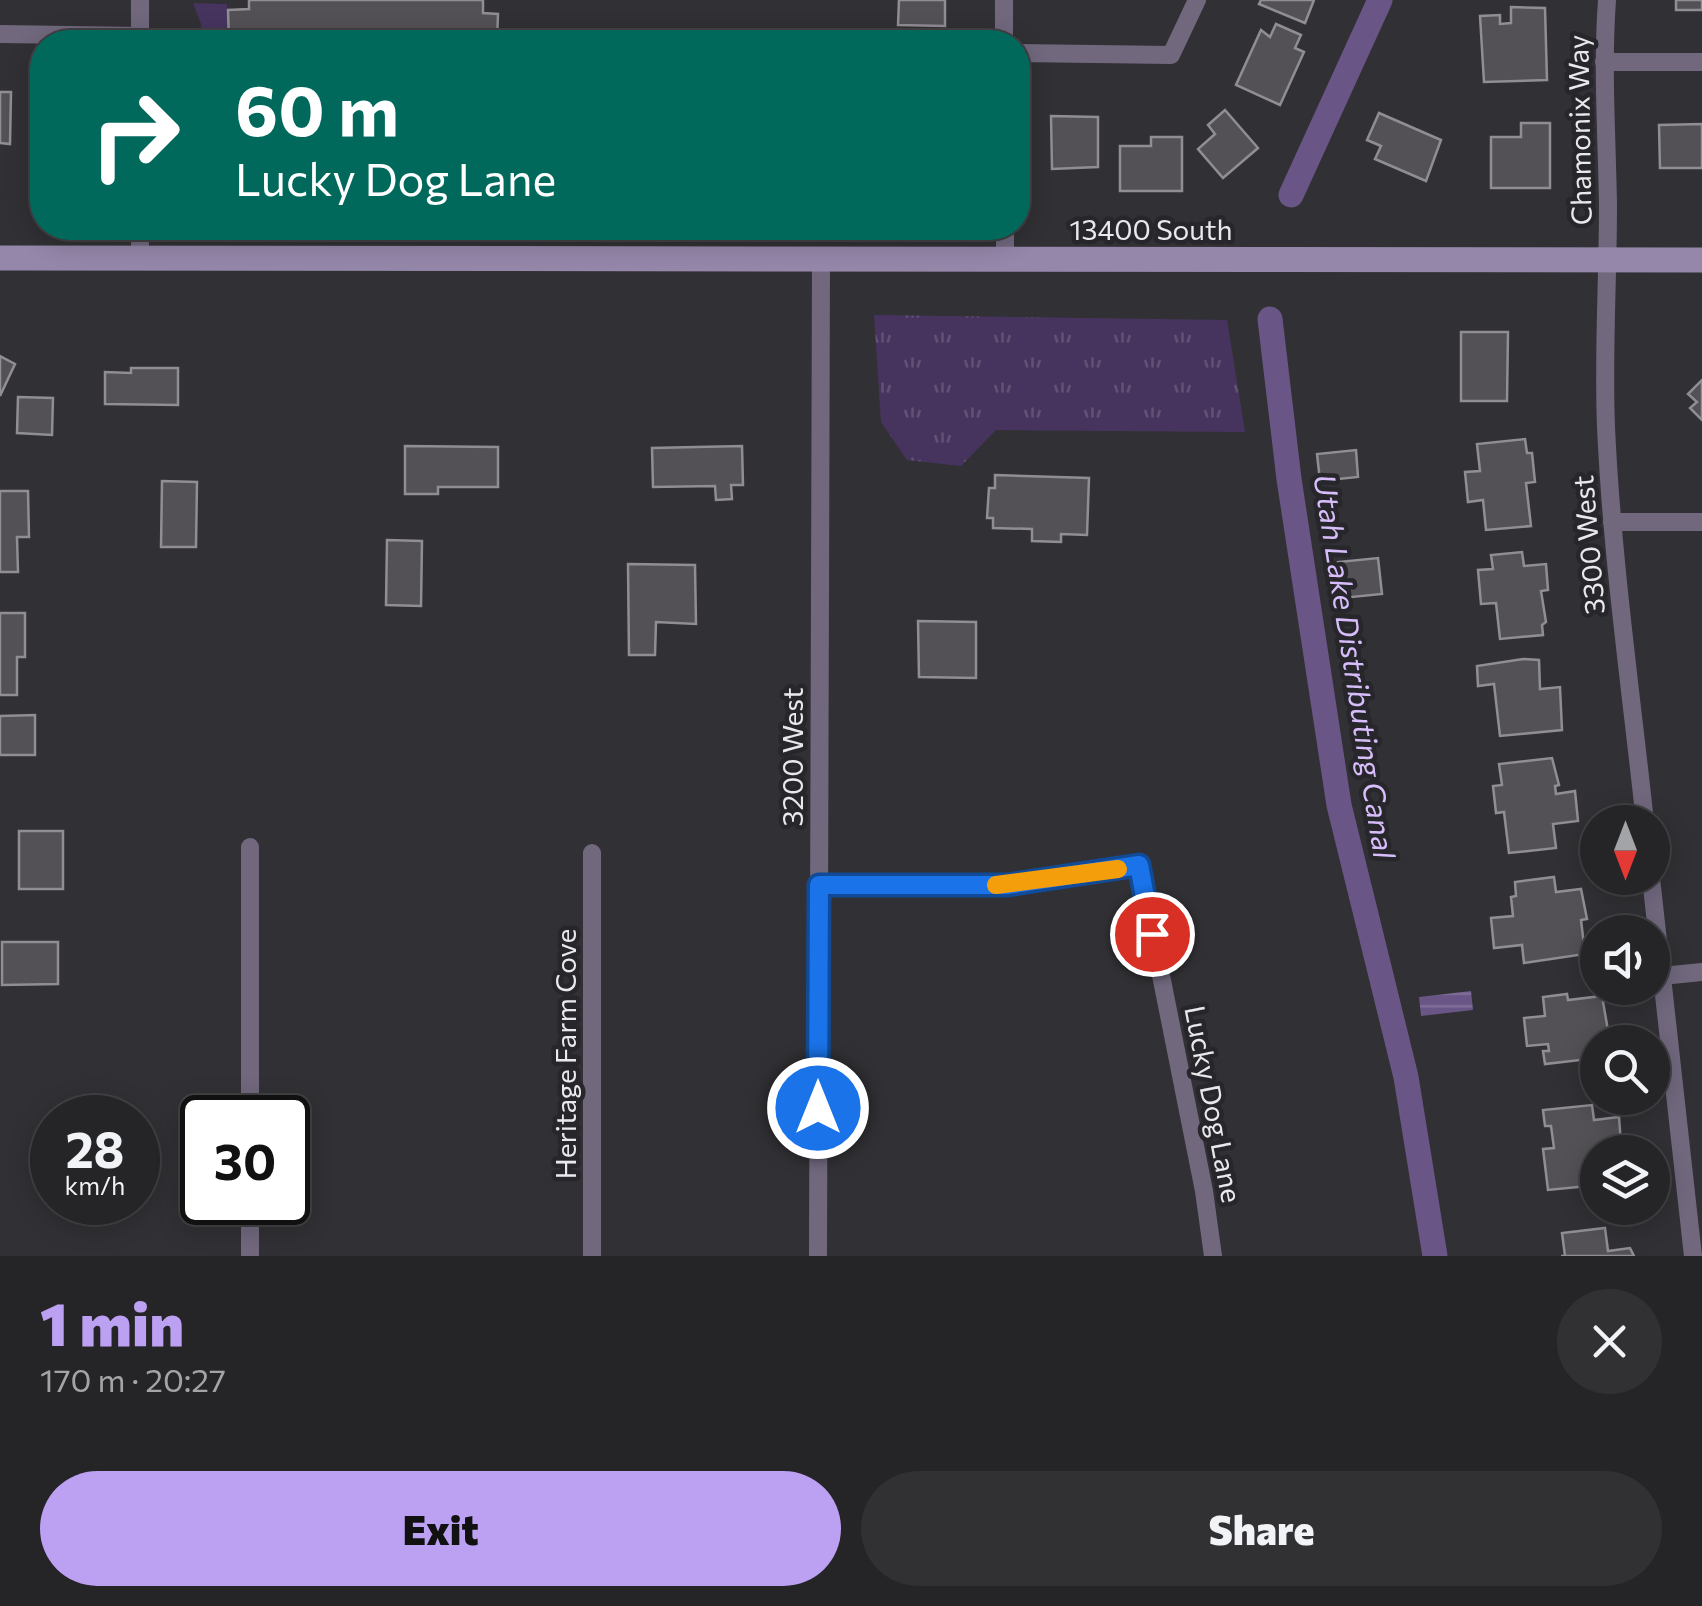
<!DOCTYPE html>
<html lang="en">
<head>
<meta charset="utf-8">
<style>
  :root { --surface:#252427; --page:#313033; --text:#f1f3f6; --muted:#a3a4a7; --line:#424144; --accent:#bca0f2 }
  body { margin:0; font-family:Commissioner,sans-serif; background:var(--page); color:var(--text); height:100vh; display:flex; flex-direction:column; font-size:38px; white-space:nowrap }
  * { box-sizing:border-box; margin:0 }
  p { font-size:32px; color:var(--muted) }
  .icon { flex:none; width:55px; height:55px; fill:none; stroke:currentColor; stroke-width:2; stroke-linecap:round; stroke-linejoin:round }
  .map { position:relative; height:1256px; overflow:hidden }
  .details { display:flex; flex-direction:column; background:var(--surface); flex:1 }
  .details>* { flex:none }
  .guide { position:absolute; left:30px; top:30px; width:1000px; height:210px; border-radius:40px; box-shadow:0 5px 25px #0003,0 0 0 2px var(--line); background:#00695c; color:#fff; overflow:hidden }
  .needle { width:65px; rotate:180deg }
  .fabs { position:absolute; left:1580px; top:805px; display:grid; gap:20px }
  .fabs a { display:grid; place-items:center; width:90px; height:90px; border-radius:50%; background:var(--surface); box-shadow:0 5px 25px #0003,0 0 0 2px var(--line); font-size:50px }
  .speed { position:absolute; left:30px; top:1095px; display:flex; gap:20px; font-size:50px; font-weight:700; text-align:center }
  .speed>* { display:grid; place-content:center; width:130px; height:130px; border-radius:50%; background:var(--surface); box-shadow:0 5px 25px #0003,0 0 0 2px var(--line); line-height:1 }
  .speed small { font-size:25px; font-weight:400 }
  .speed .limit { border:5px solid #111; border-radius:15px; background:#fff; color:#111 }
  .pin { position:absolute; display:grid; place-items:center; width:85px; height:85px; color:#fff; margin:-42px; border:5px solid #fff; border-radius:50%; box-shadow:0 2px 10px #0007 }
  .me { position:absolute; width:110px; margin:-55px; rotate:0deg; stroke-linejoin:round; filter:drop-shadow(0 0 8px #0008) }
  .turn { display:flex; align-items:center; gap:35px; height:210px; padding:0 40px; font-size:45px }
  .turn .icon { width:130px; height:130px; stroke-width:2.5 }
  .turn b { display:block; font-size:70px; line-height:85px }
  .round { display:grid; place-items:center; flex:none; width:105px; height:105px; border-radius:52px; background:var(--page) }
  .overview { display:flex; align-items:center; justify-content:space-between; height:170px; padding:0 40px }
  h1 { font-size:60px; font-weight:800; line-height:75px; color:var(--accent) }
  .cta { display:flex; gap:20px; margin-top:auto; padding:20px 40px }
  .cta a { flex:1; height:115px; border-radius:60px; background:var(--accent); color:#111; font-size:40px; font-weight:800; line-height:115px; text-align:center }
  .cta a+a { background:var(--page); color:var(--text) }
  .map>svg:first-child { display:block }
</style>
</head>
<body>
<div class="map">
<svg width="1702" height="1256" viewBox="0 0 1702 1256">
  <defs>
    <pattern id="grass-tufts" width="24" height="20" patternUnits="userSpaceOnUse" patternTransform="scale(2.5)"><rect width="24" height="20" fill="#46345e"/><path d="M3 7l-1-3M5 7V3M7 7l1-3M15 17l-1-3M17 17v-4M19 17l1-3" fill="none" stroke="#615175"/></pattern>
    <pattern id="water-rules" width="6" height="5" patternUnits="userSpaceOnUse" patternTransform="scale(2.5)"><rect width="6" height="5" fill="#6a5686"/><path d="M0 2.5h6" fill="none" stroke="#7f6e97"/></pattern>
  </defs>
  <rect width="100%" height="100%" fill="#313034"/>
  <!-- grass -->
  <polygon fill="url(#grass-tufts)" points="874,315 1227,320 1245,432 996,430 961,466 907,460 881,422"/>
  <!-- green -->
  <polygon fill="#46345e" points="193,3 227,4 229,42 202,42 201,24"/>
  <!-- water -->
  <polygon fill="url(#water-rules)" points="1471,991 1473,1010 1421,1016 1419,997"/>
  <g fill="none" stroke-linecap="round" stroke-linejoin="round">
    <!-- canal -->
    <g stroke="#6a5686" stroke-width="25">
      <polyline points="1291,195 1380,0"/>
      <polyline points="1270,319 1289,479 1339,805 1406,1077 1435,1256"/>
    </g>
  </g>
  <!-- building -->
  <g fill="#535156" stroke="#908e94" stroke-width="2.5">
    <polygon points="249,0 483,0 483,13 498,14 497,42 229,42 228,10 249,9"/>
    <polygon points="899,0 945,0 945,26 898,25"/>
    <polygon points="1261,0 1314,0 1305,23 1259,4"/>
    <rect x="1676" y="0" width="26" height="10"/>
    <polygon points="1511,7 1545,8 1547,80 1484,82 1480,16 1500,15 1500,24 1511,23"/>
    <polygon points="1276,24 1301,35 1295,48 1304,52 1280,105 1236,85 1261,30 1270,37"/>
    <polygon points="32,89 42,89 42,113 33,113"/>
    <polygon points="0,92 11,92 10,144 0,143"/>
    <polygon points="1225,110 1258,148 1223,178 1198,149 1215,134 1208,125"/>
    <polygon points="1379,113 1441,140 1426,181 1375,159 1381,146 1367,140"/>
    <polygon points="1051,116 1098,117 1098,167 1052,169"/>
    <polygon points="1521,123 1550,123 1550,188 1491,188 1491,137 1521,137"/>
    <polygon points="1702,124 1702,168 1660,168 1659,125"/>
    <polygon points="1151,137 1182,137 1182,191 1120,191 1120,146 1151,146"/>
    <polygon points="1461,332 1508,332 1507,401 1461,401"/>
    <polygon points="0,356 15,364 0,396"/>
    <polygon points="131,368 178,368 178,405 105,404 105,372 131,373"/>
    <polygon points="1702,380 1702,420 1690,408 1697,402 1688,394"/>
    <polygon points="18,397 53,398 52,435 17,433"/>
    <polygon points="1525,439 1527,453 1532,453 1535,482 1526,483 1531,526 1486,530 1483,500 1468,502 1465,472 1480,471 1477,444"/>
    <polygon points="405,446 498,447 498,487 438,487 438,494 405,494"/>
    <polygon points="742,446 743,485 731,485 732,499 716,500 715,486 653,487 652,448"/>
    <polygon points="1356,450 1358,477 1320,481 1317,454"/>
    <polygon points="995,475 1089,478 1087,535 1061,534 1061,542 1032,541 1032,529 993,528 993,518 987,518 989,488 995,488"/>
    <polygon points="162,481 197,482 196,547 161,547"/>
    <polygon points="0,491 28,491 29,537 17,537 18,572 0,572"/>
    <polygon points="387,540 422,541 421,606 386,605"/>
    <polygon points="1522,552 1524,566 1546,564 1548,590 1541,591 1546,622 1542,625 1543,635 1500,639 1496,603 1481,604 1478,570 1493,569 1491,555"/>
    <polygon points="1378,558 1382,594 1342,598 1338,562"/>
    <polygon points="628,564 695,565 696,624 656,622 655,655 629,655"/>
    <polygon points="0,613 25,613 25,657 17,657 17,695 0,695"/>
    <polygon points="918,621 976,622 976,678 919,677"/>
    <polygon points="1523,659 1539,660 1540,689 1560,687 1562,730 1500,736 1494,684 1478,686 1477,666"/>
    <polygon points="35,715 35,755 0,755 0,716"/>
    <polygon points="1552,758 1559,785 1555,786 1556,794 1575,791 1578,821 1553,824 1556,848 1509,853 1504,812 1496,813 1493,786 1502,785 1499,764"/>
    <rect x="19" y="831" width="44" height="58"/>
    <polygon points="1554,877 1556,892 1581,889 1587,919 1581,920 1585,954 1524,963 1522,945 1494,948 1491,918 1513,916 1511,897 1516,896 1515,882"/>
    <polygon points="2,942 58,942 58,984 2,985"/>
    <polygon points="1567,994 1568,1000 1602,996 1610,1042 1598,1042 1598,1058 1545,1064 1543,1051 1549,1051 1548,1044 1527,1046 1524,1018 1545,1016 1543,997"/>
    <polygon points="1592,1105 1594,1120 1619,1117 1621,1144 1612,1145 1613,1152 1598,1152 1598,1185 1548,1190 1543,1149 1554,1148 1551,1126 1545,1126 1543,1110"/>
    <polygon points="1605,1228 1608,1251 1630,1248 1634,1256 1561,1256 1565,1256 1562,1233"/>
  </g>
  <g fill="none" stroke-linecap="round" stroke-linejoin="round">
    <!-- minor -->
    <g stroke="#71687e" stroke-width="18">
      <polyline points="1004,0 1004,42"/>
      <path d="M1607 0C1602 69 1607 137 1608 206 1608 280 1603 353 1606 427 1612 559 1631 691 1645 822"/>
      <polyline points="0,34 140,36"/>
      <polyline points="140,42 140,0"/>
      <polyline points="1018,53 1171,55 1197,0"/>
      <polyline points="1604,62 1702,62"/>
      <polyline points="1005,228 1005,258"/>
      <polyline points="140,258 140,228"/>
      <polyline points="1612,522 1702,522"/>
      <polyline points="592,853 592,1256"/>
      <polyline points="1651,878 1693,1256"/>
      <polyline points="819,885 1007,885 1139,865 1204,1191 1213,1256"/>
      <polyline points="1662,976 1702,972"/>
      <polyline points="250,1118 250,847"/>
      <polyline points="250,1256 250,1202"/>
      <polyline points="818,1256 821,258"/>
    </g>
    <!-- secondary -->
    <polyline stroke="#9587aa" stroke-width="25" points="0,258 1702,260"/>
  </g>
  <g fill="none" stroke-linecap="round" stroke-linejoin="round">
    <!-- route casing -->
    <g stroke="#114b97" stroke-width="25">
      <polyline id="route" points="818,1108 819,885 1007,885 1139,865 1152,934"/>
    </g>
    <!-- route -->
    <use href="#route" stroke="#1a73e8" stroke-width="18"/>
    <!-- slow -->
    <polyline stroke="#f59e0b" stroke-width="18" points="996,885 1118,869"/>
  </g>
  <g text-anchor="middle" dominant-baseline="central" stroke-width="9" stroke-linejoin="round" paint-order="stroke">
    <!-- street labels -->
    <g font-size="28" fill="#e9e8eb" stroke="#27262a">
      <text transform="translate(1579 130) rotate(-91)">Chamonix Way</text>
      <text x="1151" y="229">13400 South</text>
      <text transform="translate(1588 545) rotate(-95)">3300 West</text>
      <text transform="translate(792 757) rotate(-90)">3200 West</text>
      <text transform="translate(565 1054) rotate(-90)">Heritage Farm Cove</text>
      <text transform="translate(1214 1104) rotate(79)">Lucky Dog Lane</text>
    </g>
    <!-- water labels -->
    <g font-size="30" font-style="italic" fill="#d7befb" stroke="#27262a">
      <text transform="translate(1356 666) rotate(81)">Utah Lake Distributing Canal</text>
    </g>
  </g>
</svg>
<div class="fabs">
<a><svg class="needle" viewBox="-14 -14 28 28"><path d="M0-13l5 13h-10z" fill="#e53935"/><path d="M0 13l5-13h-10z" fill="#a3a4a7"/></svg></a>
<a><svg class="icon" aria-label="sound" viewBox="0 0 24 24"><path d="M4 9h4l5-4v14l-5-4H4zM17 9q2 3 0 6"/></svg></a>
<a><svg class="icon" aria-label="search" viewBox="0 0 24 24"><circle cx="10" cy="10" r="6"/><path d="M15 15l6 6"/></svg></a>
<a><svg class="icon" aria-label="layers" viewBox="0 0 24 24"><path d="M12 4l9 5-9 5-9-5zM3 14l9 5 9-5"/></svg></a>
</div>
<div class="speed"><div>28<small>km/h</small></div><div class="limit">30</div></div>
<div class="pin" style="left:1152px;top:934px;background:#d93025"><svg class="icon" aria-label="arrive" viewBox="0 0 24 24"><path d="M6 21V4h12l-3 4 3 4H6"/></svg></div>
<svg class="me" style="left:818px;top:1108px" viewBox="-20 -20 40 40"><circle r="17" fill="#1a73e8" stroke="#fff" stroke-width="3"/><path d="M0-11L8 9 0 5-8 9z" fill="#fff"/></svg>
<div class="guide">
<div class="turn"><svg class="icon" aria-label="right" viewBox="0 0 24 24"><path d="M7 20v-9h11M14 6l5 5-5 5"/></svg><div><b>60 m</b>Lucky Dog Lane</div></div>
</div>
</div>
<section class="details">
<div class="overview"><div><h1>1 min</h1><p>170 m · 20:27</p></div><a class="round"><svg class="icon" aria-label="close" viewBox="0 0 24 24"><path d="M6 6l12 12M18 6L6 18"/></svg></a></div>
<div class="cta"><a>Exit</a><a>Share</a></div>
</section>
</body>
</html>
